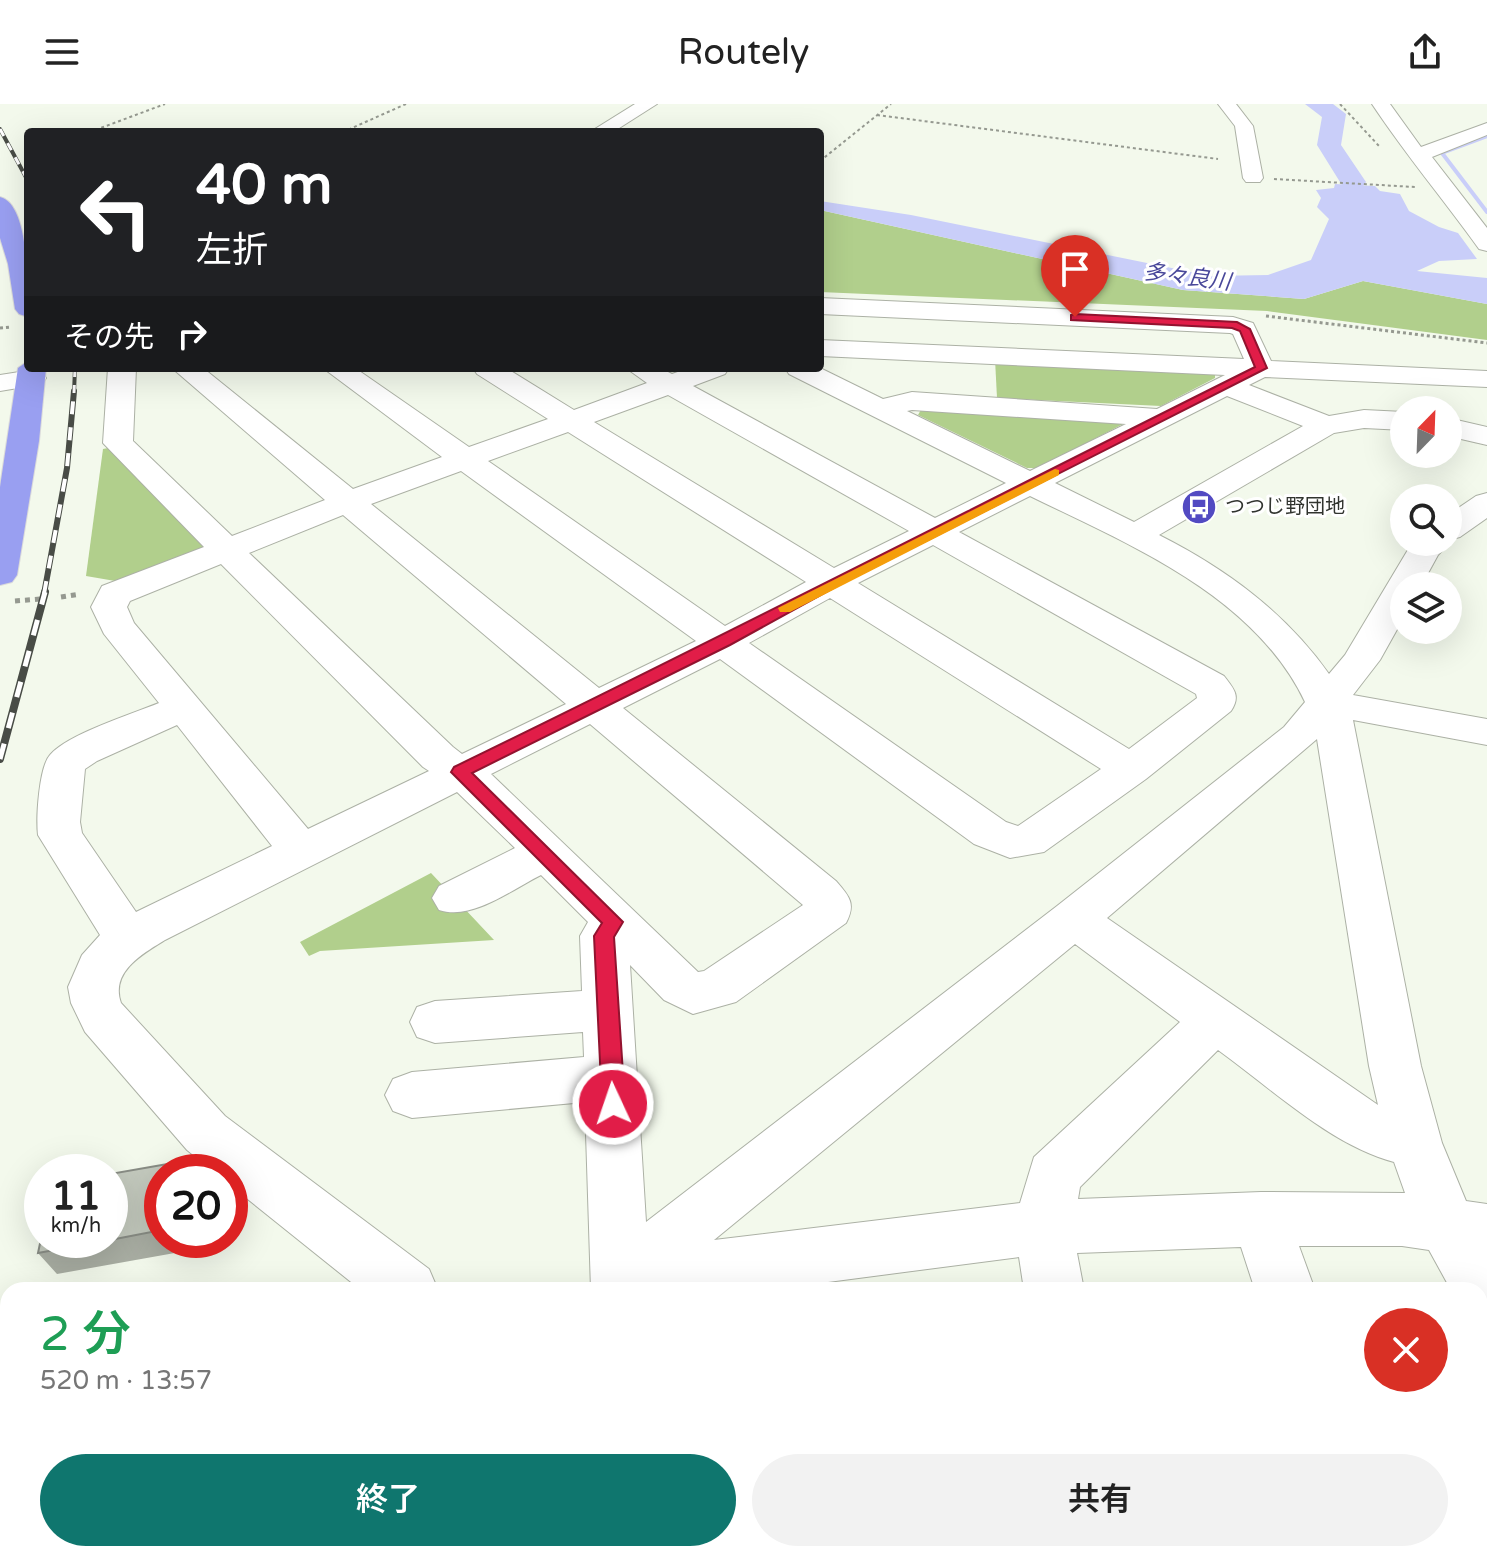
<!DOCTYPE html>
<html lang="ja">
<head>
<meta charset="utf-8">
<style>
  :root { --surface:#fff; --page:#f2f2f2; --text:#222; --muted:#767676; --accent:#0f766e }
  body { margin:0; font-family:"Varela Round","Noto Sans JP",sans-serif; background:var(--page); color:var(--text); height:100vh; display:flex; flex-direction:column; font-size:30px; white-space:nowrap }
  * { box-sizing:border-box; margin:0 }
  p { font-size:26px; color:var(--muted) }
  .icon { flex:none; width:44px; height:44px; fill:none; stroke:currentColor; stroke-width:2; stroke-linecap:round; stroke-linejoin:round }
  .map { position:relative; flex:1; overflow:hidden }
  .drawer { position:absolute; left:0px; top:1178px; width:1488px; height:280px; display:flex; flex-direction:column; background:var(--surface); border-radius:24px 24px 0 0; box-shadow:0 8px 32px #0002 }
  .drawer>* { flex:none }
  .top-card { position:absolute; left:24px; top:24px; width:800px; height:244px; border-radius:8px; box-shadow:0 8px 32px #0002; background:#202124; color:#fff; overflow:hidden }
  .needle { width:52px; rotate:23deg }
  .controls { position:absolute; left:1390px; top:292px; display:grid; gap:16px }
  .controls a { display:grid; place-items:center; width:72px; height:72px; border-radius:50%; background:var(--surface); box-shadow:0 8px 32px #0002; font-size:40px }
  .speed { position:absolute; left:24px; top:1050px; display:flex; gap:16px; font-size:40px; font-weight:700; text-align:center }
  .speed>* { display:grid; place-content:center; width:104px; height:104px; border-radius:50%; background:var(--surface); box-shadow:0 8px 32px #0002; line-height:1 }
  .speed small { font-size:20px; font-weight:400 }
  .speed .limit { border:12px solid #d22; background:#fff; color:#111 }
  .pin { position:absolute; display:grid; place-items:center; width:68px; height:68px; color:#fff; margin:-82px -34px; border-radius:50% 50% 50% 0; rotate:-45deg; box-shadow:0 0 8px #0007 }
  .pin .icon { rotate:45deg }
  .me { position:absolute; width:88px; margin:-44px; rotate:357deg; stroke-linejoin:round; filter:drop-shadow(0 0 6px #0008) }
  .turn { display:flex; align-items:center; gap:28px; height:168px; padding:0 40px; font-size:36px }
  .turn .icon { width:104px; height:104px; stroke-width:2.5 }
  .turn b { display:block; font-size:56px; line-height:68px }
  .then { display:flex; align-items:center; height:76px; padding:0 40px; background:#0003; gap:16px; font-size:30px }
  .round { display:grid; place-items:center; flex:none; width:84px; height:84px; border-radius:42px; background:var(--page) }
  .head { display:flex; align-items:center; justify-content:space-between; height:136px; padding:0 40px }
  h1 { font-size:48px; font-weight:600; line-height:60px; color:#1e9e55 }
  .button { display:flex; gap:16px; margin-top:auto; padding:16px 40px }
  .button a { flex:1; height:92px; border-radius:48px; background:var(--accent); color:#fff; font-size:32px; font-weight:600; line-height:92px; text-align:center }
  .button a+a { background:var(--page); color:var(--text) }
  header { display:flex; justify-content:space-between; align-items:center; height:104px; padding:0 40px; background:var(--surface); font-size:36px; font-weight:600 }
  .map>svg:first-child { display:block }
</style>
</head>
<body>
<header><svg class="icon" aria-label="menu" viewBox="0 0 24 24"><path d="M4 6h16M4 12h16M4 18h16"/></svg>Routely<svg class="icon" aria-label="share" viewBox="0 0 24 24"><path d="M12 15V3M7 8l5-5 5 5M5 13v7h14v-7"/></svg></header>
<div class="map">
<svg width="1487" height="1458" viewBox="0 0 1487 1458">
  <rect width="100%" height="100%" fill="#f3f9ec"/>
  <!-- green -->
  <g fill="#b1cf8c">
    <polygon points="820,106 1183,186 1304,195 1363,177 1487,200 1487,236 1267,207 820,188"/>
    <polygon points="995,255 1215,270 1215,274 1161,302 997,294"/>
    <polygon points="922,304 1123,315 1123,320 1039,364 1027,364 918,311"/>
    <polygon points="108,344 207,439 200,449 121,478 86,472 103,345"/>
    <polygon points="431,769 494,836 320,847 309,852 300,838"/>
  </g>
  <!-- water -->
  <polygon fill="#c9cef9" points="1335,80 1375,82 1380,87 1400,90 1409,107 1439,123 1458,129 1477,155 1439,157 1417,167 1487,174 1487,200 1363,177 1304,195 1183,186 820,106 820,97 911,111 1211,172 1268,171 1311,156 1329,115 1317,103 1321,94 1316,86 1334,84"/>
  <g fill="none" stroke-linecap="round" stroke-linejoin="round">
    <!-- stream -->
    <polyline stroke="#c9cef9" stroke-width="4" points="1487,32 1442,49 1487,108"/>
    <!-- river -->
    <polygon fill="#c9cef9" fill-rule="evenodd" points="1305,0 1333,0 1346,10 1341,41 1366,78 1362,84 1344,84 1340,78 1317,41 1322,13"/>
    <!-- minor casing -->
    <g stroke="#acb1a5" stroke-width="2">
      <g id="minor">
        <polygon points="635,0 657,0 613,28 590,28"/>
        <polygon points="1218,0 1236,0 1253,22 1263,74 1260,78 1246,78 1243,74 1235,22"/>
        <path d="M1372 0H1390L1421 43 1487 19V31L1432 53 1487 124V147L1479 145C1444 96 1405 50 1372 0Z"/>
        <path d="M820 194 1233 213 1253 219 1271 257 1487 267V283L1265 273 1249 281 1329 312 1364 306 1404 308V326L1364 324 1334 329 1159 431C1226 465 1285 508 1329 570L1345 551 1412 439 1448 438V411L1476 392 1487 389V414L1460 433 1448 436 1450 438 1438 451 1421 482H1404V513L1380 556 1353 591 1487 615V641L1353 616 1421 962 1442 1039 1466 1097 1487 1100V1223L1480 1220V1186H1451L1429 1146 1402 1142H1299L1315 1186H1255L1241 1143 1077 1149 1084 1186H1024L1019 1153 767 1186H591L585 998 412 1014 393 1007 385 991 393 975 412 968 584 953 583 928 435 939 417 933 410 918 417 903 435 897 582 887 580 832 588 818 541 771C511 786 472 817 439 806L432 794 439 782 515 744 457 688 165 836C142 850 110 868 121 899L225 1012 429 1165 438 1186H361L230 1081V1068H214L187 1046 85 928 71 899 68 883 82 851 100 831 38 731C36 714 39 663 50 651 68 630 132 610 159 599L104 530 91 503 102 482 204 443 103 339 108 264H136L133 337 232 432 325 396 172 264H203L353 385 442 353 323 264H355L469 343 548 315 477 270 473 264H506L574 306 647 279 626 264H660L672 270 689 264H729L725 270 693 282 935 414 1006 379 789 270 785 264H820L883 295 912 288 1157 305 1225 271 820 252V236L1244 255 1233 230 1230 229 820 210ZM668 291 909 427 834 464 594 318ZM1227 292 1303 322 1134 418 1055 379ZM912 306 1126 320 1030 367 907 307ZM568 328 806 478 725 522 488 357ZM461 367 696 537 599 584 371 400ZM1030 392C1130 441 1254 491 1305 598L1284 623 1057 802 646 1118 630 861 664 896 693 910 736 898 846 819C856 800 850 793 836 777L623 604 720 555 974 740 1010 754 1044 748 1146 675 1231 607C1241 592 1234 585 1224 572L959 428ZM343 411 566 600 462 650 453 643 249 449ZM933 441 1196 590 1197 594 1129 645 858 479ZM221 460 423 663 429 667 308 725 134 519 127 503 130 497ZM830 494 1101 665 1018 722 1006 718 749 539ZM590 620 803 801 704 867 698 868 491 670ZM177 621 272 742 136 808 82 729 80 718 85 665 97 657ZM1317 635 1369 962 1378 1001 1107 814ZM1075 840 1180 918 1034 1053 1020 1099 714 1136ZM1218 946C1271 984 1330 1041 1394 1058L1405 1089 1261 1088 1078 1095 1080 1083Z"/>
        <polygon points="32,266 42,268 46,274 42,280 0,287 0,271"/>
        <polygon points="1448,314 1487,323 1487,341 1448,332"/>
        <polygon points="227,1450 301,1450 298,1458 224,1458"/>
        <rect x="544" y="1450" width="70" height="8"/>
        <rect x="808" y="1450" width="70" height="8"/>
        <polygon points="1067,1450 1137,1450 1139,1458 1069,1458"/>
        <polygon points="1339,1450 1409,1450 1411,1458 1341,1458"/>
      </g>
    </g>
    <!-- highway casing -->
    <g stroke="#dadada" stroke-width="2">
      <g id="highway">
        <path d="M0 93C30 100 28 187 28 213L19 210 15 205 8 160 0 134Z"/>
        <polygon points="28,257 28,264 46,264 39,337 17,471 12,478 0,481 0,383 18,264"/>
      </g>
    </g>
    <!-- path-far2 -->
    <g stroke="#959990" stroke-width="2" stroke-dasharray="3 3" stroke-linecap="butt">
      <polyline points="1340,0 1379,42"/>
      <polyline points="877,11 1218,55"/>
      <polyline points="90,28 165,0"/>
      <polyline points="343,28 406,0"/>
      <polyline points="820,57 891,0"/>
      <polyline points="1274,75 1415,83"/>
    </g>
    <!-- path-far1 -->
    <g stroke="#959990" stroke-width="3" stroke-dasharray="3 3" stroke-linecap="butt">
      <polyline points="1266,212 1487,239"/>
      <polyline points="0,224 11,223"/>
    </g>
    <!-- path -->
    <g stroke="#959990" stroke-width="5" stroke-dasharray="5 5" stroke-linecap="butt">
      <polyline points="61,493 80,490"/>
      <polyline points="15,497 41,495"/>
    </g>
    <!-- minor -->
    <use href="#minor" fill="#fff" fill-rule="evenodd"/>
    <!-- highway -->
    <use href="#highway" fill="#999ff1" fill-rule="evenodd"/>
    <!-- rail-far2 casing -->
    <g stroke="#484c46" stroke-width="4">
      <g id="rail-far2">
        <polyline points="0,25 28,77"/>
        <polyline points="74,289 75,264"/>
      </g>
    </g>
    <!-- rail-far1 casing -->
    <g stroke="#484c46" stroke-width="6">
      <polyline id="rail-far1" points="44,490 67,364 74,287"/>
    </g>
    <!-- rail casing -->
    <g stroke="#484c46" stroke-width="8">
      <polyline id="rail" points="0,655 45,488"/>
    </g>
    <!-- rail-far2 -->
    <use href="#rail-far2" stroke="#fff" stroke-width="3" stroke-dasharray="8" stroke-linecap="butt"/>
    <!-- rail-far1 -->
    <use href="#rail-far1" stroke="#fff" stroke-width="4" stroke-dasharray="13" stroke-linecap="butt"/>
    <!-- rail -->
    <use href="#rail" stroke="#fff" stroke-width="5" stroke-dasharray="16" stroke-linecap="butt"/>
  </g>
  <!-- wall -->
  <polygon fill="#a9aea3" points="179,1058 185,1068 162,1068 162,1136 187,1136 186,1147 57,1170 38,1149 42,1130 42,1136 110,1136 110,1070"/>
  <!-- shaded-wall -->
  <g fill="#898d85">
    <polygon points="179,1058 185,1068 178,1068"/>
    <polygon points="178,1136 187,1136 186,1147"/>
    <polygon points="174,1450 209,1450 205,1458 170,1458"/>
  </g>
  <!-- building -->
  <g fill="#c4cabe" stroke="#898d85" stroke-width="2">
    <polygon points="179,1058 178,1068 162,1068 162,1126 110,1136 110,1070"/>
    <polygon points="42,1130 42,1136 109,1136 38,1149"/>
    <polygon points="77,1450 174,1450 170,1458 72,1458"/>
  </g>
  <!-- route -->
  <path fill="#e11d48" stroke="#92132f" stroke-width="2" d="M1075 210 1237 218 1250 225 1267 264 837 482 730 541 472 669 623 818 614 833 625 1000 621 1006 613 1009 606 1006 602 1000 594 832 602 819 451 668 454 663C722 533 988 396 1255 263L1240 227 1232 224 1071 216V211Z"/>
  <!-- slow -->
  <polygon fill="#f59e0b" points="1055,365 1059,366 1059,371 790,508 780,508 778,504"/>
  <!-- icons -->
  <defs>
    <g id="bus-disc" transform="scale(1.8)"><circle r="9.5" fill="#524ac2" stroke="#fff"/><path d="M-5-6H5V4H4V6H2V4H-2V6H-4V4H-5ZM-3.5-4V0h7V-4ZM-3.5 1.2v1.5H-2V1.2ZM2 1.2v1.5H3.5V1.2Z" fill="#fff"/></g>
  </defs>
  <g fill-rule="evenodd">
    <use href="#bus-disc" x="1199" y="403"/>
  </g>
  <g text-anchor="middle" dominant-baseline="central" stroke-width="6" stroke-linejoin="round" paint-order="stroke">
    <!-- far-poi labels -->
    <g font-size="20" fill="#31342f" stroke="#fff" text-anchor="start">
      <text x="1225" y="403">つつじ野団地</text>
    </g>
    <!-- far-water labels -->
    <g font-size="22" font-style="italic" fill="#49489a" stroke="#fff">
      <text transform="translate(1187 173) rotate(7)">多々良川</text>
    </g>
  </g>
</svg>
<div class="controls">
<a><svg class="needle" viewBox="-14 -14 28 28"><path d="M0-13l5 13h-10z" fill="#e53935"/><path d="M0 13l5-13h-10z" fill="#767676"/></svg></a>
<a><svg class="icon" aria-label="search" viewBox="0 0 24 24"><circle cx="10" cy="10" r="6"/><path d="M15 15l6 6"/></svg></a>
<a><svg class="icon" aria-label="layers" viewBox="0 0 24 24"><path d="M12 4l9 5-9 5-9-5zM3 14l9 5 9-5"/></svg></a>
</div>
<div class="speed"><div>11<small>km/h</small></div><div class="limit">20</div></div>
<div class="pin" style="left:1075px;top:213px;background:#d93025"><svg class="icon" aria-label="arrive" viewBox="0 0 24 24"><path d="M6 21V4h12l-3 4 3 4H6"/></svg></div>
<svg class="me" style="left:613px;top:1000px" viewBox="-20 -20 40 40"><circle r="17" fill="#e11d48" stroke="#fff" stroke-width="3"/><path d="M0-11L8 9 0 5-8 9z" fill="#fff"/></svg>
<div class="top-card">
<div class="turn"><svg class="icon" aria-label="left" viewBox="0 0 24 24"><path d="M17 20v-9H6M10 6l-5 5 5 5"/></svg><div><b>40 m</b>左折</div></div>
<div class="then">その先<svg class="icon" aria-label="right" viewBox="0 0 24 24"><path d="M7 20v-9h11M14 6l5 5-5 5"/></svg></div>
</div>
<section class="drawer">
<div class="head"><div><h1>2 分</h1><p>520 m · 13:57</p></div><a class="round" style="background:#d93025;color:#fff"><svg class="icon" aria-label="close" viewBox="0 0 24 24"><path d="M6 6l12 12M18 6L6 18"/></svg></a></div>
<div class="button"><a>終了</a><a>共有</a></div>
</section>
</div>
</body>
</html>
